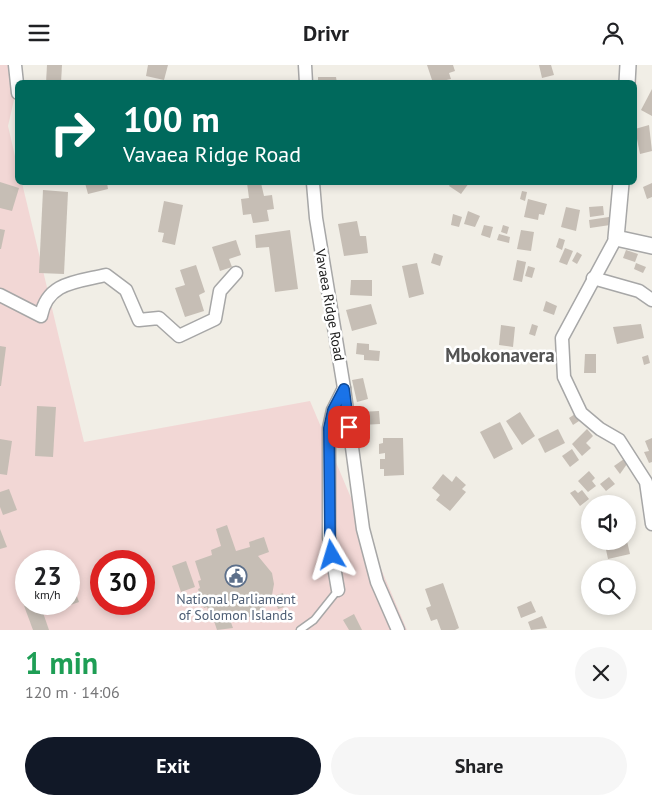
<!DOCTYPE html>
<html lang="en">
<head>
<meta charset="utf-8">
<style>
  :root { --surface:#fff; --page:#f6f6f6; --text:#202124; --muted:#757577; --accent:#111827 }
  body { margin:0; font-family:"PT Sans",sans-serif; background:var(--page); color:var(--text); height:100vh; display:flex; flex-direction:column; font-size:19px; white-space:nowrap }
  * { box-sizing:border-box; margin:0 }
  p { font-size:16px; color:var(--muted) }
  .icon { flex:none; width:28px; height:28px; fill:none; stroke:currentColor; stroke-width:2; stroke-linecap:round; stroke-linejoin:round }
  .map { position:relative; height:565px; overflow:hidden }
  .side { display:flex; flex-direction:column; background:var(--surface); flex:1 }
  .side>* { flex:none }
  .banner { position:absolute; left:15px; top:15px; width:622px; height:105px; border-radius:8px; box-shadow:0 2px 8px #0003; background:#00695c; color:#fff; overflow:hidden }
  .tools { position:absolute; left:581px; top:430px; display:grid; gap:10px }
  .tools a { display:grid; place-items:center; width:55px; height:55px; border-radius:50%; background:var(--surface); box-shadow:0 2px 8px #0003; font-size:25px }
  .speed { position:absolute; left:15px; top:485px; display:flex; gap:10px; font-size:25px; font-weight:700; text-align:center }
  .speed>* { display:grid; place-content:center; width:65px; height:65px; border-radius:50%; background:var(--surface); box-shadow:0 2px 8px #0003; line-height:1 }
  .speed small { font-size:12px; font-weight:400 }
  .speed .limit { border:8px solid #d22; background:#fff; color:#111 }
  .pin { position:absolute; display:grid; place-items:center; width:42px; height:42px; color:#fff; margin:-21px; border-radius:10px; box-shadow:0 2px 8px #0006 }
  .me { position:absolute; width:55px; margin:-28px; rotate:353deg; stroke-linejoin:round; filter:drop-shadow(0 0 4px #0008) }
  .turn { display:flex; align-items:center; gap:18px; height:105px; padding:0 25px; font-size:22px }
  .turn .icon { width:65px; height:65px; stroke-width:2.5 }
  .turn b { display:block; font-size:35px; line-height:42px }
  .round { display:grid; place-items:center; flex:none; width:52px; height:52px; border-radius:26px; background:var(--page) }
  .overview { display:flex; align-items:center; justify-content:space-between; height:85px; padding:0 25px }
  h1 { font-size:30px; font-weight:700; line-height:38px; color:#1e9e55 }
  .button { display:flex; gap:10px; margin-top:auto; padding:10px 25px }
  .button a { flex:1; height:58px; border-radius:30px; background:var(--accent); color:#fff; font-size:20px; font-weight:700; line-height:58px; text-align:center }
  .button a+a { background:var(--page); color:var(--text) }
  header { display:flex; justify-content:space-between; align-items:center; height:65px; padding:0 25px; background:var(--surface); font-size:22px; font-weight:700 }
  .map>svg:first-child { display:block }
</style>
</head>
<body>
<header><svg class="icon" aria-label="menu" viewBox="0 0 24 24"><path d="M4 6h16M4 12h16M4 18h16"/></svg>Drivr<svg class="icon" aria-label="person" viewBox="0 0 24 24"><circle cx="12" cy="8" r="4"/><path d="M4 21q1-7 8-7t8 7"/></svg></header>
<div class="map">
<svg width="652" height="565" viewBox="0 0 652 565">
  <rect width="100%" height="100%" fill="#f1eee6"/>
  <!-- commercial -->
  <path fill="#f2d7d5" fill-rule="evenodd" d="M0 0H22L8 61 17 100 18 118H22L84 377 310 336 407 565H0ZM26 496H69V539H26ZM101 496H144V539H101Z"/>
  <!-- building -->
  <g fill="#c6beb5">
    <polygon points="47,0 62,0 61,18 46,18"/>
    <polygon points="148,0 168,0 164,15 146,11"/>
    <polygon points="427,0 453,0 455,6 449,8 451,14 433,18"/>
    <polygon points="539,0 551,0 554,10 542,13"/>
    <polygon points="318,12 336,12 337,18 318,18"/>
    <polygon points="652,24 652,51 641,45"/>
    <polygon points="649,60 652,86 640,89 635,64"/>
    <polygon points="0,117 19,123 12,146 0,143"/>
    <polygon points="85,118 107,118 108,124 88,129"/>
    <polygon points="247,118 261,118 264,131 272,130 274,144 267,145 269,156 253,158 251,149 243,150 241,134 249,133"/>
    <polygon points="451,118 469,118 461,129 449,121"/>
    <polygon points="652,118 652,132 647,134 643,122"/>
    <polygon points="43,125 68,127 64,209 39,208"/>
    <polygon points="522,126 527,127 525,136 520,134"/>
    <polygon points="528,134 547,139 544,150 539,149 538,155 524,152"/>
    <polygon points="164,136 183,140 175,180 162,177 164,168 158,167"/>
    <polygon points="603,141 604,150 590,152 589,142"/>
    <polygon points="566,142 580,145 576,166 561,162"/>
    <polygon points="468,146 480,151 475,162 464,159"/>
    <polygon points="453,149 462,152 459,162 451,160"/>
    <polygon points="609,152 610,160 590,163 589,155"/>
    <polygon points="357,156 360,171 366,171 368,188 344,191 338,159"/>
    <polygon points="484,160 493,162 490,173 481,170"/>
    <polygon points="503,160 509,162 507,169 501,167"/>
    <polygon points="0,164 5,165 1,184 0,184"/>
    <polygon points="290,165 298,224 275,227 269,182 256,183 255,170"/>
    <polygon points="521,165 534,167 531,186 517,184"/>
    <polygon points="499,169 510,172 509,178 497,175"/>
    <polygon points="559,173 565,175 562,185 556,182"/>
    <polygon points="236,175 241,190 229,194 232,202 220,206 212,182"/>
    <polygon points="565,183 573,186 567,200 559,197"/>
    <polygon points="626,185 638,189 635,197 623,193"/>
    <polygon points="577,187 582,190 577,199 572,196"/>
    <polygon points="434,188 443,191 440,201 431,198"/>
    <polygon points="517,195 526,197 522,217 513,215"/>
    <polygon points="417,198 424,229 409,233 402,201"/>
    <polygon points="636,198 646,202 643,208 634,204"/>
    <polygon points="196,200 205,227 199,230 204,246 185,252 175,223 185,220 180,205"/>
    <polygon points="528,201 535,203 532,213 525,211"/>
    <polygon points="351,215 372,215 372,231 350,230"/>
    <polygon points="546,236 557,241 554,250 543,246"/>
    <polygon points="371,239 377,259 352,266 346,245"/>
    <polygon points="532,259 538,261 535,271 529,269"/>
    <polygon points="641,259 644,273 617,279 613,262"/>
    <polygon points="501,260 515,262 513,282 499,280"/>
    <polygon points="357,278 369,279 369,285 380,286 379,296 364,295 364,290 356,289"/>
    <polygon points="0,281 6,282 1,321 0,321"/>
    <polygon points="585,289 596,289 596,308 584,308"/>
    <polygon points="648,290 650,298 644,300 642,292"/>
    <polygon points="363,313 368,334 357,337 352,315"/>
    <polygon points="37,341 56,342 53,392 35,391"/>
    <polygon points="379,346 380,359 360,360 359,347"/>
    <polygon points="520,347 535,371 522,380 506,356"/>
    <polygon points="575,349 579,356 573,360 569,353"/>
    <polygon points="500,357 513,384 494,394 480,367"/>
    <polygon points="558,364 565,378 545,388 538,374"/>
    <polygon points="587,364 593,371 586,378 591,383 582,391 572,379"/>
    <polygon points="383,373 403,373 404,410 384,411 384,404 380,404 380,394 385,394 385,388 379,389 379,379 383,378"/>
    <polygon points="652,373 652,397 649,398 644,387 649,386 645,376"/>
    <polygon points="0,374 12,376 7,410 0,409"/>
    <polygon points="572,384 579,395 570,402 562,391"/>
    <polygon points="624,394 627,399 620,409 614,401"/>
    <polygon points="589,406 595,413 592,416 596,421 588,427 578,416"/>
    <polygon points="443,409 452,417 456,411 466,420 462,424 466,427 450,446 436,435 440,430 432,423"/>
    <polygon points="609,412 615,419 606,426 600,419"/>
    <polygon points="9,424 17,445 3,450 0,442 0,427"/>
    <polygon points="575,425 578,428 582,425 589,434 580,441 570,428"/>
    <polygon points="607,433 609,439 596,439 596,437"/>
    <polygon points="227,460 236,486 250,482 249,477 264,472 269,487 258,491 272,508 274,519 272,530 267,540 260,547 250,552 229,552 233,563 217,565 211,547 209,548 207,542 204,543 198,524 200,523 198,516 201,515 195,496 212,490 211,485 221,481 216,464"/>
    <polygon points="0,464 7,482 0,484"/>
    <polygon points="620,476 627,476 630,489 608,494 605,480"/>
    <polygon points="186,496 195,522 181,527 172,501"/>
    <polygon points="71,515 79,537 62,543 61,539 69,539 69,516"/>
    <polygon points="443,518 459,563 455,565 441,565 437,554 431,556 426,543 431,541 425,524"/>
    <polygon points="283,528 288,541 278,544 274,531"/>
    <polygon points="531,536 536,547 521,553 517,542"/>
    <polygon points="26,537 40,539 49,565 33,565 23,538"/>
    <polygon points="354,549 362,565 349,565 343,555"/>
    <polygon points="542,551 547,563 531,565 528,557"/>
  </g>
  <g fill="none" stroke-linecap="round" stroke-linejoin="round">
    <!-- service casing -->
    <g stroke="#a7a7a7" stroke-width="9">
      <polyline id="service" points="300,565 314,555 338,525"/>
    </g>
    <!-- minor casing -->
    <g stroke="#a7a7a7" stroke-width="15">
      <g id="minor">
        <polyline points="15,0 18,28"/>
        <polyline points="305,0 306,18"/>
        <polyline points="313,118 316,153 344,323 363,464 377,517 398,565"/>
        <polyline points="616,173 562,273 564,312 581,348 600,364 619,375 646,417 652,459"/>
        <polyline points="593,213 639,226 652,235"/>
        <path d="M0 230 41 251C47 217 77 217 106 210L126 225 139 255 159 253 179 271 215 254 220 226 236 208"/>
        <polyline points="338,525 329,472 329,363 333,345 344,323"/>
      </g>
    </g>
    <!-- tertiary casing -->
    <g stroke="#a7a7a7" stroke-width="18">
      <g id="tertiary">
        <polyline points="627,18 628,0"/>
        <polyline points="621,118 616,173 652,181"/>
      </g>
    </g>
    <!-- service -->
    <use href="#service" stroke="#fff" stroke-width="6"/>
    <!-- minor -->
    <use href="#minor" stroke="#fff" stroke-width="12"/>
    <!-- tertiary -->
    <use href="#tertiary" stroke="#fff" stroke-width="15"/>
  </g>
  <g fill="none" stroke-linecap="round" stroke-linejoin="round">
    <!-- route casing -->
    <g stroke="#114b97" stroke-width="12">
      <polyline id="route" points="332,490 330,472 329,363 333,345 344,324 349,362"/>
    </g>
    <!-- route -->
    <use href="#route" stroke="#1a73e8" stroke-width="9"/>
  </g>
  <!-- icons -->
  <defs>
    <g id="civic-ring" transform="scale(1.125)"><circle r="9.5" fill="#fff" stroke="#5c6f8a" stroke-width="1.5"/><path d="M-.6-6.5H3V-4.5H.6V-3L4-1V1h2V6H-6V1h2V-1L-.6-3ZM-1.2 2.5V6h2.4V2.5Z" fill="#5c6f8a"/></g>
  </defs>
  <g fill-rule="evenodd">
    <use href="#civic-ring" x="236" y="511"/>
  </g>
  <g text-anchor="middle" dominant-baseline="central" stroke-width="5" stroke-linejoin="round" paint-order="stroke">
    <!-- street labels -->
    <g font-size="14" fill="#202020" stroke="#fff">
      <text transform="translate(330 240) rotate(80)">Vavaea Ridge Road</text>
    </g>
    <!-- service labels -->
    <g font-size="14" fill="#4e5e75" stroke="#fff">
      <text x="236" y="534">National Parliament<tspan x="236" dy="16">of Solomon Islands</tspan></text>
    </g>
    <!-- district labels -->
    <g font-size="19" font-weight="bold" fill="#535353" stroke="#fff">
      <text x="500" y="290">Mbokonavera</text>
    </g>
  </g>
</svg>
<div class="tools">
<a><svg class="icon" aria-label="sound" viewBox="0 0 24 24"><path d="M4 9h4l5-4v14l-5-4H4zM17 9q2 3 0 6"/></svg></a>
<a><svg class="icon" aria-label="search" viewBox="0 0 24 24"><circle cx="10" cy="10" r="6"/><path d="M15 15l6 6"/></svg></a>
</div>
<div class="speed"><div>23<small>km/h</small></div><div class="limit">30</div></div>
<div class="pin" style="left:349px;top:362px;background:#d93025"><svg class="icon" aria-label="arrive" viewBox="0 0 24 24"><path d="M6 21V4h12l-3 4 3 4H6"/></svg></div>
<svg class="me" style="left:332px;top:490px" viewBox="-20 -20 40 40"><path d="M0-17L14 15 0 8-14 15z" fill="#1a73e8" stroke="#fff" stroke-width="4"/></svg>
<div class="banner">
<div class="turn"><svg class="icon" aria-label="right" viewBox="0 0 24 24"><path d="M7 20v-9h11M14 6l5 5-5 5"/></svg><div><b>100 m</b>Vavaea Ridge Road</div></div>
</div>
</div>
<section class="side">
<div class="overview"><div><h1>1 min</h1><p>120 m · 14:06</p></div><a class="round"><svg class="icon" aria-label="close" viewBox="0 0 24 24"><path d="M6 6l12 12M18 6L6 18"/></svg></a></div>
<div class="button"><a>Exit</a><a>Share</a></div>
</section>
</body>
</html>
